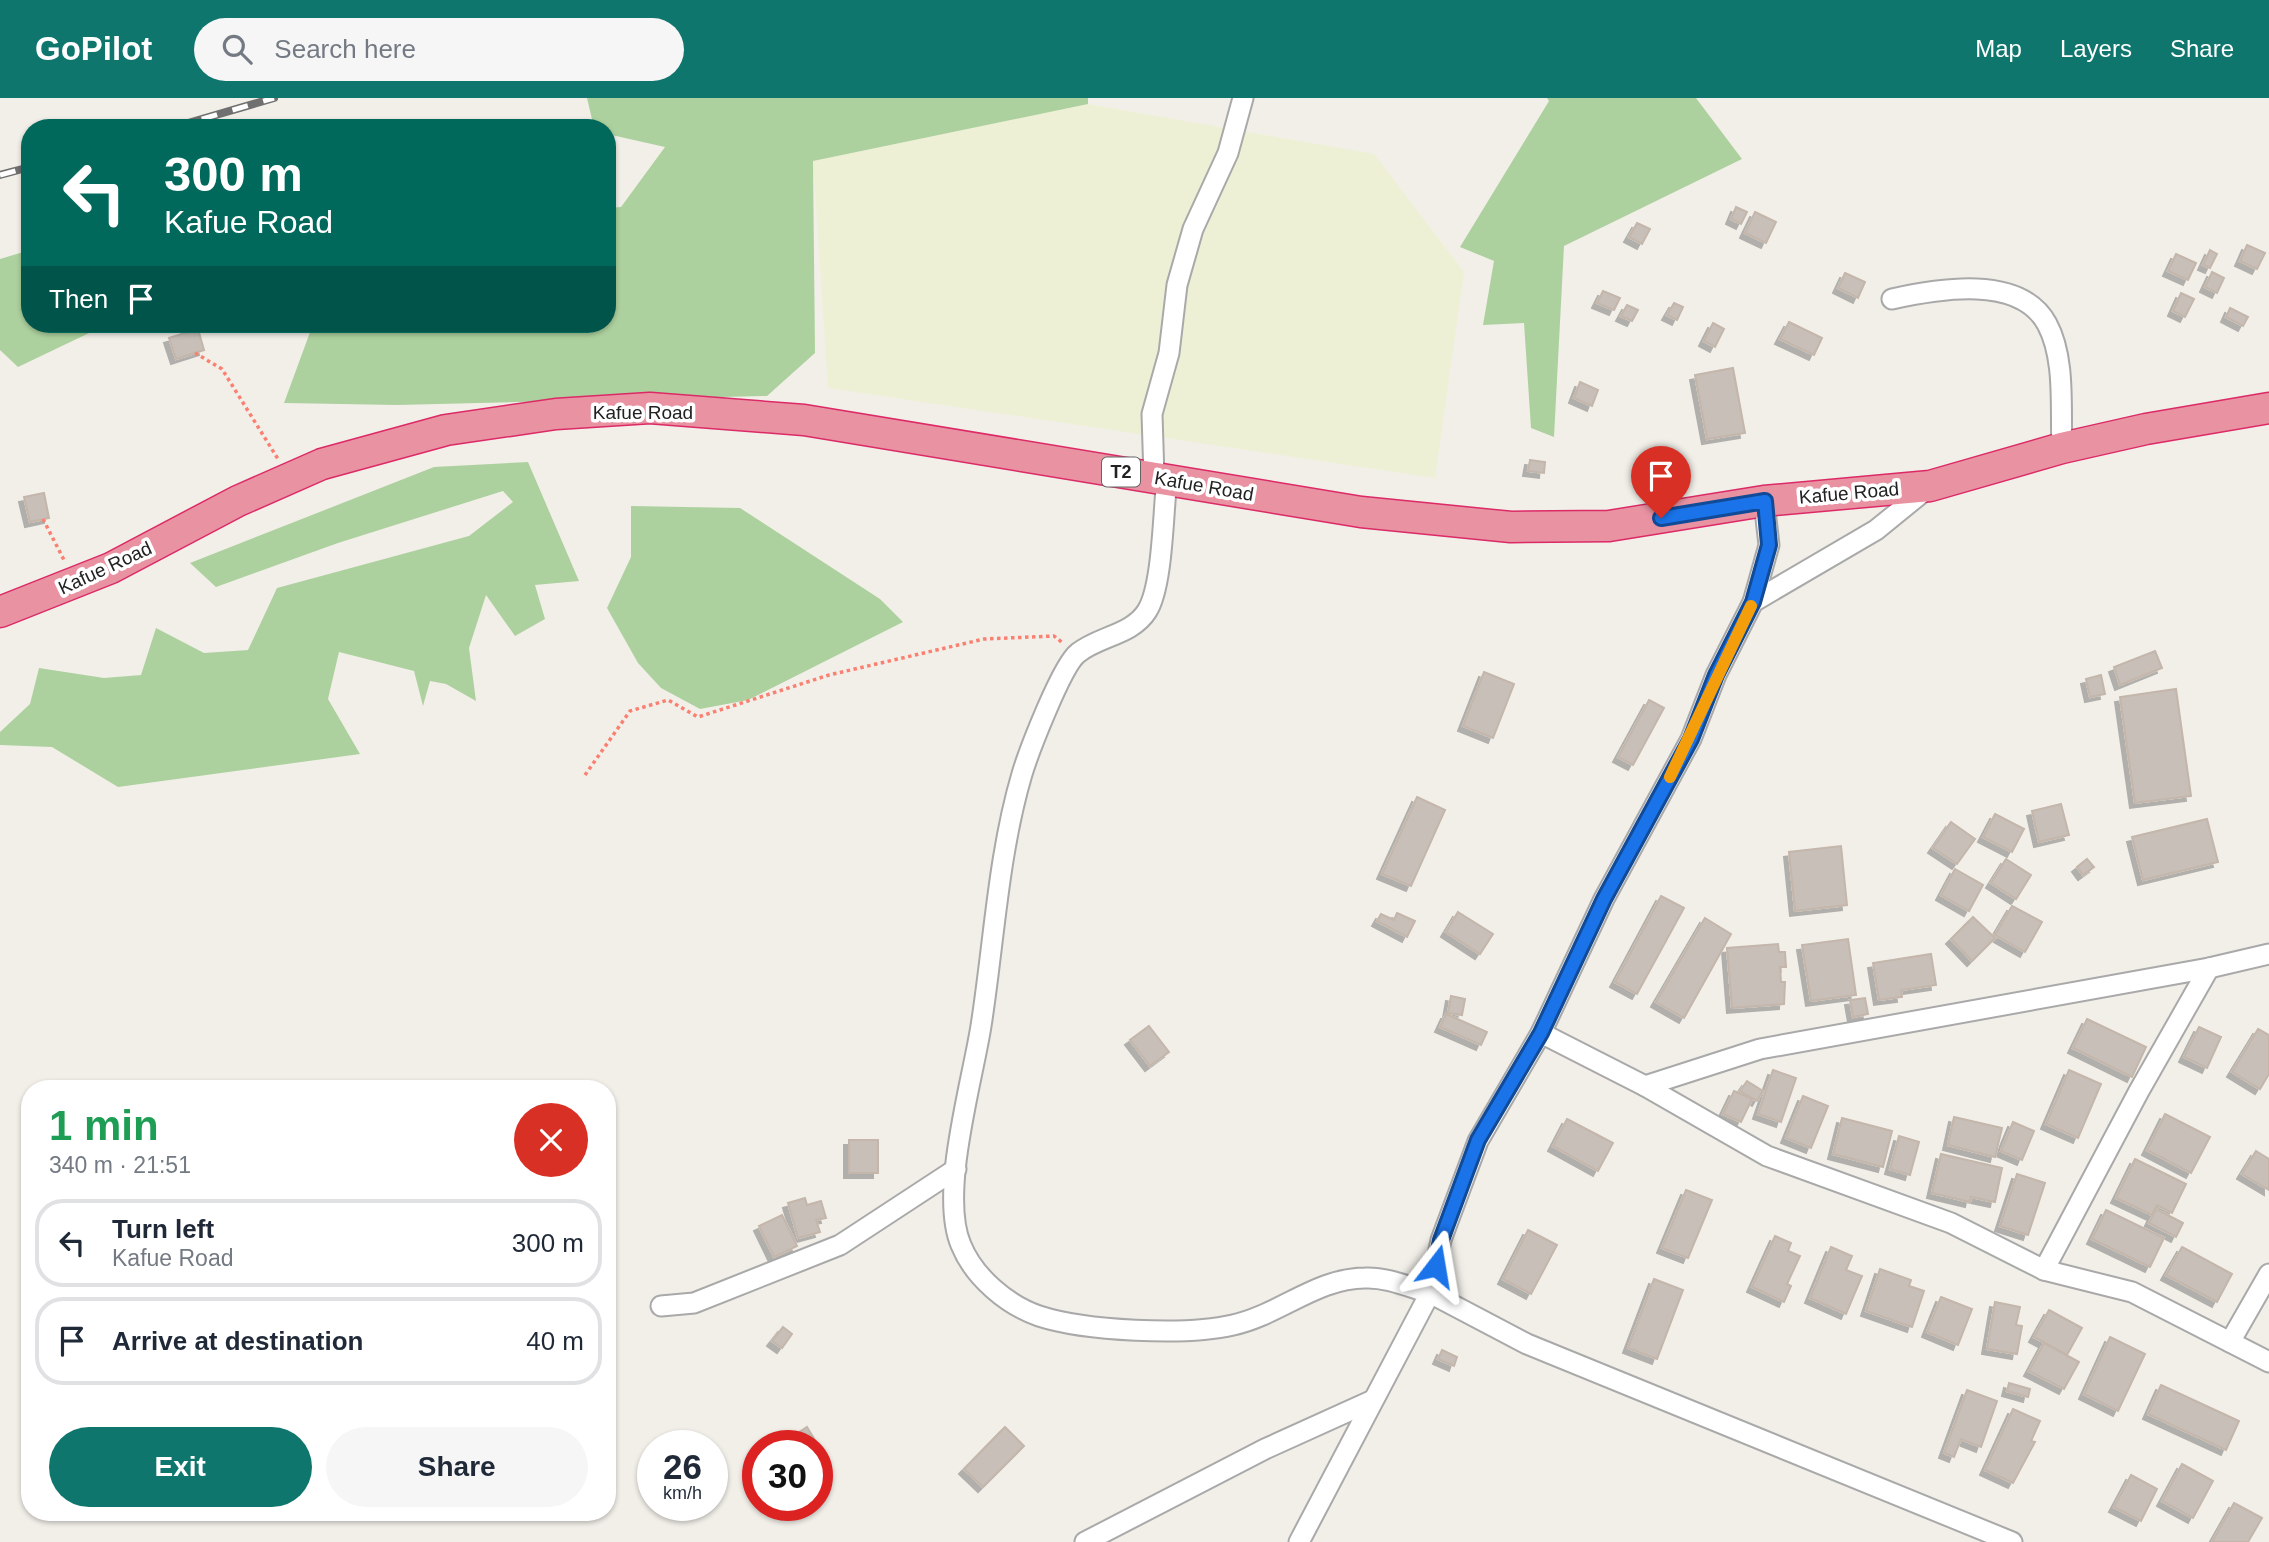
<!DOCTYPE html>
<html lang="en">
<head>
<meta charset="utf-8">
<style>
  :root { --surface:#fff; --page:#f6f6f7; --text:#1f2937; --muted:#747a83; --line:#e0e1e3; --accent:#0f766e }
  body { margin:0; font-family:Arial,sans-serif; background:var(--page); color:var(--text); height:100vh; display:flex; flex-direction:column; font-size:26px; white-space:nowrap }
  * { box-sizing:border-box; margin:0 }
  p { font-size:23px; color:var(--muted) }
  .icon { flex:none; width:38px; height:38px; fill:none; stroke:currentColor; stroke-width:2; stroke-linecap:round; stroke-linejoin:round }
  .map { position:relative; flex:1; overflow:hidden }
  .panel { position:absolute; left:21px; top:982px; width:595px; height:441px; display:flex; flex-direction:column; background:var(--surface); border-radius:28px; box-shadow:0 2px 5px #0004 }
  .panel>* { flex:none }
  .banner { position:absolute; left:21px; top:21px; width:595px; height:214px; border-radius:28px; box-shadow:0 2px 5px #0004; background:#00695c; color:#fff; overflow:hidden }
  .speed { position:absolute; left:637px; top:1332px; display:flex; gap:14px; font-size:35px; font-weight:700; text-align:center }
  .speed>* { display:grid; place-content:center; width:91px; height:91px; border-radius:50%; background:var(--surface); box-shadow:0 2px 5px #0004; line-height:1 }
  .speed small { font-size:18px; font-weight:400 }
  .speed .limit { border:10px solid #d22; background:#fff; color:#111 }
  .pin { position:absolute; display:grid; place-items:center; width:60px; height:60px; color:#fff; margin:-72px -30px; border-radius:50% 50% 50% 0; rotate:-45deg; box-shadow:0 0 7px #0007 }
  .pin .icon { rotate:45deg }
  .me { position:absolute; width:77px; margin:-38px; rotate:14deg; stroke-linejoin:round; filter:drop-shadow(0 0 5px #0008) }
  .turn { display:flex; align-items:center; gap:24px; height:147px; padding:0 28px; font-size:32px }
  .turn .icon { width:91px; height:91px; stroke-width:2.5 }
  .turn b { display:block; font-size:49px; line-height:60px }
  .then { display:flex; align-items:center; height:66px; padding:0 28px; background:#0003; gap:14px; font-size:26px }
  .round { display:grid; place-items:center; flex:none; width:74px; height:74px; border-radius:37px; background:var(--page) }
  .headline { display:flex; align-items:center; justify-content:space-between; height:119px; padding:0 28px }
  h1 { font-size:42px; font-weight:600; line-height:52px; color:#1e9e55 }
  .action { display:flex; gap:14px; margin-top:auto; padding:14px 28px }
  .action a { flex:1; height:80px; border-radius:42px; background:var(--accent); color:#fff; font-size:28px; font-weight:600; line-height:80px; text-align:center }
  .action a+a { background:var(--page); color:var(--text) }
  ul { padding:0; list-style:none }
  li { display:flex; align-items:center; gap:21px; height:88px; margin:0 14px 10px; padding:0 14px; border:4px solid var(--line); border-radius:28px }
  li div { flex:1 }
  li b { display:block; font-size:26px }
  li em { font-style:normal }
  header { display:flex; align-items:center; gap:42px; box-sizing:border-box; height:98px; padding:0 35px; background:var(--accent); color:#fff }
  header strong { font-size:33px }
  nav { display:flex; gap:38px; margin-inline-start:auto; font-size:24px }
  .search { width:490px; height:63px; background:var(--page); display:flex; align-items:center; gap:18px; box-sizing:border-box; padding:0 24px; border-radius:38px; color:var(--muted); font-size:26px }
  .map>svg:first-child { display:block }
</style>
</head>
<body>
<header>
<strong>GoPilot</strong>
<div class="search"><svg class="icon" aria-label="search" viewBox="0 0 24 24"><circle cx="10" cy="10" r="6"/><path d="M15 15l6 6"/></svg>Search here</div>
<nav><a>Map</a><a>Layers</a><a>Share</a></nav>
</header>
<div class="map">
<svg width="2269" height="1444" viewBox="0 0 2269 1444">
  <defs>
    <filter id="shadow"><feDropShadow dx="-5" dy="5" stdDeviation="0" flood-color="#0004"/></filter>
  </defs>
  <rect width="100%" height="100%" fill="#f2efe9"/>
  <!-- farmland -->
  <polygon fill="#eef0d5" points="1088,6 1374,56 1464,174 1435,380 828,290 813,63"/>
  <!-- forest -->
  <g fill="#add19e">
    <polygon points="587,0 1088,0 1088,6 813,63 815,255 767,298 397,307 284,305 313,226 607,226 607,110 621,109 665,49 607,36 607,30 594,30"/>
    <polygon points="1547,0 1696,0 1742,61 1564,148 1554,339 1531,330 1524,225 1483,227 1494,163 1460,149 1549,3"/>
    <polygon points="30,152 30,226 108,226 18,269 0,252 0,161"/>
    <polygon points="528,364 579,483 535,487 545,521 515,538 486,497 469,550 476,603 446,586 430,583 423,608 414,573 339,554 328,601 360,656 118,689 52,649 0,647 0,634 30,606 39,570 104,580 141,577 156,530 204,555 248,552 277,490 469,438 513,404 503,393 338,445 216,489 190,465 434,369"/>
    <polygon points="631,408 740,410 880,501 903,524 748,602 700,611 661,590 638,565 607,510 631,459"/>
  </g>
  <!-- building -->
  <g fill="#c7bfb8" stroke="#c4b6ab" stroke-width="2" filter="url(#shadow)">
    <polygon points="1736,109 1747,114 1741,126 1731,121"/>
    <polygon points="1755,114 1776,124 1766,145 1745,135"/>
    <polygon points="1637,125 1650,131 1642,146 1629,139"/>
    <polygon points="2247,147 2265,155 2257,171 2240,163"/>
    <polygon points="2210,152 2217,156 2210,170 2203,167"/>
    <polygon points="2176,156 2196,165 2188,182 2168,173"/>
    <polygon points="2212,174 2224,180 2217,195 2205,189"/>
    <polygon points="1845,175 1865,184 1858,200 1838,190"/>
    <polygon points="1603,193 1620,200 1614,212 1597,205"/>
    <polygon points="2181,195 2194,201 2185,219 2173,213"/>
    <polygon points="1674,205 1683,209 1677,222 1667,217"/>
    <polygon points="1627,207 1638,212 1632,223 1621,218"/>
    <polygon points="2230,210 2248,219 2243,228 2226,219"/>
    <polygon points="1789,224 1822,240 1814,257 1780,241"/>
    <polygon points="1713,225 1724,231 1715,249 1704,243"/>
    <polygon points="198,231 204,252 176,261 169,240"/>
    <polygon points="1733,270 1745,335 1707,341 1695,277"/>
    <polygon points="1580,284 1598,292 1592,308 1574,300"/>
    <polygon points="1530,362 1545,364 1544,375 1528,373"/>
    <polygon points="44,395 49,420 30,424 24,399"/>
    <polygon points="2155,553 2162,570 2120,587 2114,569"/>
    <polygon points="1484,574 1514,586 1493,640 1463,628"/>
    <polygon points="2101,577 2105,596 2090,599 2086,581"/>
    <polygon points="2176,591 2191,698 2135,705 2120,599"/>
    <polygon points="1649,602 1664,610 1633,667 1618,659"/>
    <polygon points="1417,699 1445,712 1411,788 1382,776"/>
    <polygon points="2061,706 2069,737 2039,744 2032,713"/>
    <polygon points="1995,716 2024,731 2012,754 1983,739"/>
    <polygon points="2207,721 2218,764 2143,782 2132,739"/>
    <polygon points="1951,724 1975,741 1957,766 1933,750"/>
    <polygon points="1841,748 1847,807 1795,813 1789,754"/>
    <polygon points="2006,761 2031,777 2016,801 1991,785"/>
    <polygon points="2087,761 2094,769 2083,777 2077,769"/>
    <polygon points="1955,771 1983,787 1969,813 1941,797"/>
    <polygon points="1661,798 1684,810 1637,896 1615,884"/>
    <polygon points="2012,808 2042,824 2025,854 1995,837"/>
    <polygon points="1458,814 1493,836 1480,856 1446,834"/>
    <polygon points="1397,815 1415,823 1407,839 1377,823 1381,816 1394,822"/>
    <polygon points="1973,819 1995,840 1972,863 1951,841"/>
    <polygon points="1705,820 1731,836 1684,920 1656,904"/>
    <polygon points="1848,841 1856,897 1811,903 1802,847"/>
    <polygon points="1778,846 1779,854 1785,854 1786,869 1780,869 1781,884 1785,884 1784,906 1732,910 1727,850"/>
    <polygon points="1931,856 1936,887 1901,892 1902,899 1879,902 1873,865"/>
    <polygon points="1451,898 1465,901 1462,917 1448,915"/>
    <polygon points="1865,900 1868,916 1853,919 1850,902"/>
    <polygon points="1446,916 1487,934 1481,947 1440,929"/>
    <polygon points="2087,921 2146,949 2132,979 2073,950"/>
    <polygon points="1149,928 1169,954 1150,968 1130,942"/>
    <polygon points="2199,929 2221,939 2207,970 2184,959"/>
    <polygon points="2258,931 2269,937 2269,976 2260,991 2232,974"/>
    <polygon points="1773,972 1796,980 1781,1024 1758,1016"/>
    <polygon points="2069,972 2101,986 2078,1040 2046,1026"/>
    <polygon points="1747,983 1763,993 1757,1003 1740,993"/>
    <polygon points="1734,993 1752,1001 1741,1024 1723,1016"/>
    <polygon points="1803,998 1828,1008 1811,1050 1786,1040"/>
    <polygon points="2165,1016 2210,1039 2191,1075 2147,1052"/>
    <polygon points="1954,1019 2002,1030 1995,1059 1948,1047"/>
    <polygon points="1842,1020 1892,1033 1883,1069 1833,1056"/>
    <polygon points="1567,1021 1613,1045 1598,1073 1553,1048"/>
    <polygon points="2013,1024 2034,1033 2022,1062 2001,1053"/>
    <polygon points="1899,1038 1919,1044 1910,1077 1890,1071"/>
    <rect x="849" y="1042" width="29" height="33"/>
    <polygon points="2256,1053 2269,1061 2269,1092 2242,1076"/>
    <polygon points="1941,1056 2002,1070 1995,1104 1971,1099 1970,1104 1932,1095"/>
    <polygon points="2135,1061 2186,1086 2172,1115 2157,1107 2152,1117 2116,1100"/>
    <polygon points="2017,1076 2045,1085 2028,1137 2000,1128"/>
    <polygon points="1686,1092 1712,1102 1688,1160 1662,1150"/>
    <polygon points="805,1100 807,1107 821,1103 826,1120 816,1122 820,1134 798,1140 788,1105"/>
    <polygon points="2156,1111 2183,1125 2176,1139 2149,1125"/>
    <polygon points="2106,1112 2164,1140 2150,1169 2092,1141"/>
    <polygon points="782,1117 797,1148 774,1159 759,1128"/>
    <polygon points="1528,1132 1557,1147 1531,1196 1503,1181"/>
    <polygon points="1775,1138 1791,1145 1788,1153 1800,1158 1787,1186 1791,1188 1784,1204 1752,1189"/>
    <polygon points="1831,1149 1852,1158 1846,1172 1862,1178 1846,1216 1810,1200"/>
    <polygon points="2182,1149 2232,1176 2217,1204 2166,1177"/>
    <polygon points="1880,1171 1911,1182 1909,1188 1924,1193 1912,1229 1866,1213"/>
    <polygon points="1654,1181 1683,1192 1657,1261 1628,1250"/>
    <polygon points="1941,1199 1972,1211 1958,1247 1927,1234"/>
    <polygon points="1995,1204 2020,1209 2016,1227 2022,1228 2017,1256 1987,1251"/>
    <polygon points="2049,1212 2082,1230 2067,1257 2034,1239"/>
    <polygon points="783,1229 792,1236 782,1250 772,1243"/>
    <polygon points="2110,1239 2145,1256 2118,1313 2084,1296"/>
    <polygon points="2044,1245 2079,1264 2064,1291 2029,1273"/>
    <polygon points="1442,1252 1457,1259 1454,1268 1438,1261"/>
    <polygon points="2009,1285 2030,1291 2028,1299 2007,1293"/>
    <polygon points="2161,1287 2239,1323 2226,1352 2148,1316"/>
    <polygon points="1967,1292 1997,1303 1981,1349 1961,1341 1954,1359 1944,1355"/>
    <polygon points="2013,1311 2040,1323 2031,1343 2035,1344 2013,1385 1985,1372"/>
    <polygon points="807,1329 825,1359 817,1364 817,1348 803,1348 796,1336"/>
    <polygon points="1005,1329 1024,1348 983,1389 964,1371"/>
    <polygon points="2182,1366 2213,1383 2193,1420 2162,1403"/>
    <polygon points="2131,1377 2157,1391 2141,1423 2114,1409"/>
    <polygon points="2234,1405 2262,1420 2248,1444 2212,1444"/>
  </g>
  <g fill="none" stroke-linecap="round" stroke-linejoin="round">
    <!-- minor casing -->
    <g stroke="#a9a9a9" stroke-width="23">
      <g id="minor">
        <path d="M1892 201C1938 191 2020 176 2047 226 2066 261 2060 312 2062 350"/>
        <polyline points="1154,379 1152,316 1169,255 1177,187 1193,131 1228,55 1243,0"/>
        <path d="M1167 381C1163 413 1163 488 1147 513 1132 537 1099 538 1078 555 1062 567 1029 653 1022 676 998 757 994 845 981 928 972 985 939 1096 961 1147 974 1179 1007 1207 1039 1218 1085 1233 1186 1238 1233 1227 1279 1217 1317 1180 1365 1180 1387 1179 1409 1189 1430 1195L1299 1444"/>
        <polyline points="1929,389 1876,432 1753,504 1716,577 1691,641 1604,801 1541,935 1478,1043 1441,1142 1430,1195 1527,1246 2012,1444"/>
        <polyline points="1753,504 1769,447 1764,403"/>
        <polyline points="1541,935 1645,988 1767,1058 1951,1125 2044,1172 2132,1194 2269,1264"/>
        <polyline points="1645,988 1760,951 2209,870 2269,856"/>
        <polyline points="2044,1172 2139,993 2209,870"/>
        <polyline points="661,1208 694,1205 840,1147 956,1071"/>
        <polyline points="2230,1244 2269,1176"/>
        <polyline points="1085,1444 1265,1351 1371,1303"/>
      </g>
    </g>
    <!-- highway casing -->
    <g stroke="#dc2a67" stroke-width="33">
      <polyline id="highway" points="0,514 111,470 238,403 322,366 446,332 556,316 650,310 804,322 1361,414 1511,429 1609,428 1764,403 1930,388 2062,350 2146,331 2269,310"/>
    </g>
    <!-- path -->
    <g stroke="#fa8072" stroke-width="3.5" stroke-dasharray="3.5 3.5" stroke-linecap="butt">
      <polyline points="195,255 222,271 278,361"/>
      <polyline points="43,421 65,464"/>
      <polyline points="585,677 630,613 668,602 698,619 829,577 984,541 1054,538 1064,546"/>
    </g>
    <!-- minor -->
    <use href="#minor" stroke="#fff" stroke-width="19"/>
    <!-- highway -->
    <use href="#highway" stroke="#e892a2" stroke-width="30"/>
    <!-- rail casing -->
    <g stroke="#707070" stroke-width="8">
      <g id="rail">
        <polyline points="171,30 274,0"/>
        <polyline points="0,77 30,69"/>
      </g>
    </g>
    <!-- rail -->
    <use href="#rail" stroke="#fff" stroke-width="5" stroke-dasharray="16" stroke-linecap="butt"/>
  </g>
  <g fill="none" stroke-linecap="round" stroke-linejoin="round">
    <!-- route casing -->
    <g stroke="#114b97" stroke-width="18">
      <polyline id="route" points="1436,1168 1441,1142 1478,1042 1541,935 1604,801 1691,641 1716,577 1753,504 1769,447 1765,403 1661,420"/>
    </g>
    <!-- route -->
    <use href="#route" stroke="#1a73e8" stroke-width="12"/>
    <!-- slow -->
    <polyline stroke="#f59e0b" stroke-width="12" points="1670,679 1751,508"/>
  </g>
  <g text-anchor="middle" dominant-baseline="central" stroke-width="7" stroke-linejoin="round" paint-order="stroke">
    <!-- shield labels -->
    <rect fill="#fff" stroke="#646464" stroke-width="2" x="1102" y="359.5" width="38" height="29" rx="5"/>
    <g font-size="18" font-weight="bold" fill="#222">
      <text x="1121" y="374">T2</text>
    </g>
    <!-- street labels -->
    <g font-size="19" fill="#222" stroke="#fff">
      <text x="643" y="314">Kafue Road</text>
      <text transform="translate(1204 388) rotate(10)">Kafue Road</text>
      <text transform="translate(1849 395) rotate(-5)">Kafue Road</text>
      <text transform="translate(105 470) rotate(-25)">Kafue Road</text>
    </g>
  </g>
</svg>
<div class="speed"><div>26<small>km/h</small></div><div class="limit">30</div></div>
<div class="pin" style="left:1661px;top:420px;background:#d93025"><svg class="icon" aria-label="arrive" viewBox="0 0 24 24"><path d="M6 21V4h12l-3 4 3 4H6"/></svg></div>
<svg class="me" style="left:1436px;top:1168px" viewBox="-20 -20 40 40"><path d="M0-17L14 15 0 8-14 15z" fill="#1a73e8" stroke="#fff" stroke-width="4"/></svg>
<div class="banner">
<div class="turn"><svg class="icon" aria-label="left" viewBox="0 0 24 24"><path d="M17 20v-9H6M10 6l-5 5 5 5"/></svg><div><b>300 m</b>Kafue Road</div></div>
<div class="then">Then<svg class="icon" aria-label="arrive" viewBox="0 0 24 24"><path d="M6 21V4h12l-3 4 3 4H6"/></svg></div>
</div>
<section class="panel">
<div class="headline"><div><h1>1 min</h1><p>340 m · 21:51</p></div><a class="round" style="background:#d93025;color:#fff"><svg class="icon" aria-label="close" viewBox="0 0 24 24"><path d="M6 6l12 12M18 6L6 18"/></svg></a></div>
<ul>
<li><svg class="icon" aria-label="left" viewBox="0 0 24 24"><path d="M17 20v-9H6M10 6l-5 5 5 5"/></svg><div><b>Turn left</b><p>Kafue Road</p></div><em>300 m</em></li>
<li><svg class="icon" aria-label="arrive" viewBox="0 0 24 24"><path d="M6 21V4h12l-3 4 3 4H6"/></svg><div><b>Arrive at destination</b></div><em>40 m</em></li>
</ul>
<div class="action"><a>Exit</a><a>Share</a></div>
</section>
</div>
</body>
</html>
